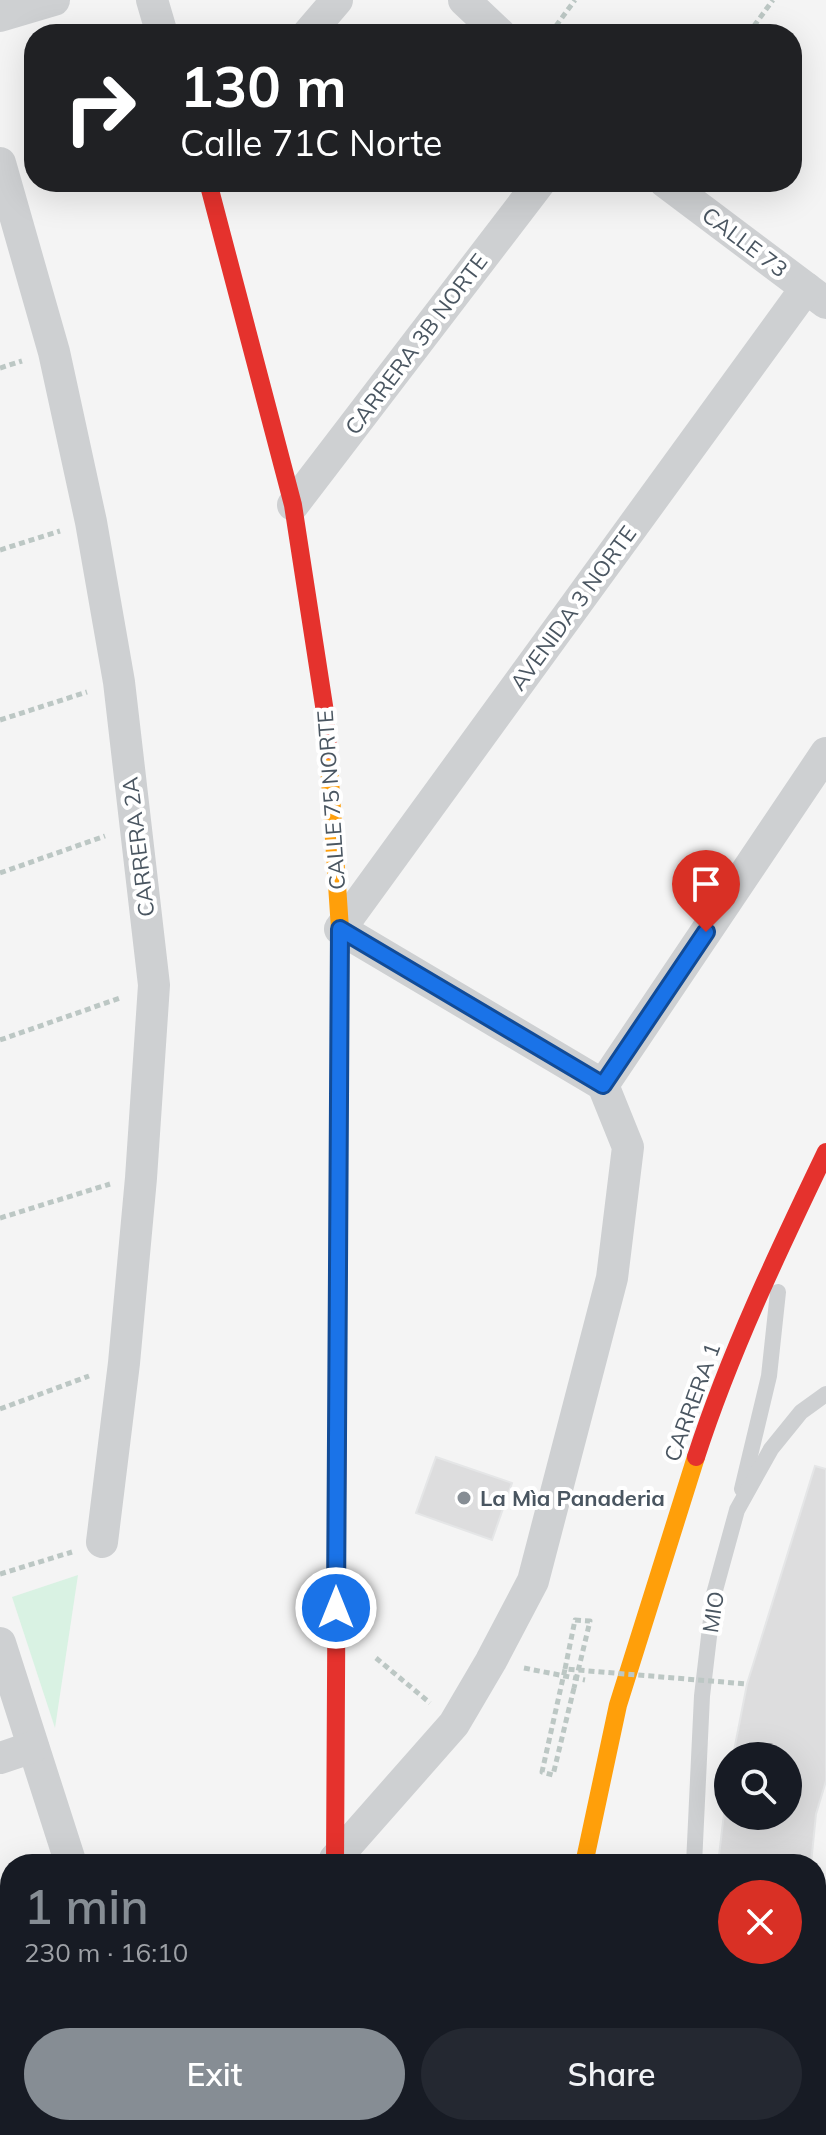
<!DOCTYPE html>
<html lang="en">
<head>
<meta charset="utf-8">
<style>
  :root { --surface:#171b24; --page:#242831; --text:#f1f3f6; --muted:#9ea1a6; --accent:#868d94 }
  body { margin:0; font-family:Mulish,sans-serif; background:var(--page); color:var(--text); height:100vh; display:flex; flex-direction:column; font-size:30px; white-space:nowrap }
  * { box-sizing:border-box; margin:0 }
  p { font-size:26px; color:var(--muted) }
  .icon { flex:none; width:44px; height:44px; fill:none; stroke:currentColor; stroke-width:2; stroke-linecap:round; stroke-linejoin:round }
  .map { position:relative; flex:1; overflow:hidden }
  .drawer { position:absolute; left:0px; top:1854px; width:826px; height:282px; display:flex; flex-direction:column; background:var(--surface); border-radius:32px 32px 0 0; box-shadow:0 8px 32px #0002 }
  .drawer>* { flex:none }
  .top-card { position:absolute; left:24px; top:24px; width:778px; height:168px; border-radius:32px; box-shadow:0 8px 32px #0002; background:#202124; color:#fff; overflow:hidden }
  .fabs { position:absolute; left:714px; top:1742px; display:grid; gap:16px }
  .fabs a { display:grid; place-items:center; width:88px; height:88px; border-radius:50%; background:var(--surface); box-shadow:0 8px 32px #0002; font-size:40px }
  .pin { position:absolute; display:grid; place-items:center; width:68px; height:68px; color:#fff; margin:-82px -34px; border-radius:50% 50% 50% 0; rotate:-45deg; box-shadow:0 0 8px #0007 }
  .pin .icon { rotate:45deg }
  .me { position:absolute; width:88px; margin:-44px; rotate:0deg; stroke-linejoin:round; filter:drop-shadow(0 0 6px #0008) }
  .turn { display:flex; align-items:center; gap:28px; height:168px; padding:0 24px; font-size:36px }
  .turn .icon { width:104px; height:104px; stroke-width:2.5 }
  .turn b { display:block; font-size:56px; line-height:68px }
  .round { display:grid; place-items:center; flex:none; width:84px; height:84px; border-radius:42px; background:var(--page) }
  .overview { display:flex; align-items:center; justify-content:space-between; height:136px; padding:0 24px }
  h1 { font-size:48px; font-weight:600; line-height:60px; color:var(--accent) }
  .button { display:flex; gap:16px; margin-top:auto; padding:16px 24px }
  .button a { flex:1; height:92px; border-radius:48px; background:var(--accent); color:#fff; font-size:32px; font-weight:600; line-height:92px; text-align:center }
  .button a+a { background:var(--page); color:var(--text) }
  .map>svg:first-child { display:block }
</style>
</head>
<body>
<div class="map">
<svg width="826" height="2135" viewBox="0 0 826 2135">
  <rect width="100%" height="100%" fill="#f4f4f4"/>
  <!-- green -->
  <polygon fill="#d9f2e3" points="78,1575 55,1728 12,1597"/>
  <!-- building -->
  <g fill="#ddddde" stroke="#e5e6e7" stroke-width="2">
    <polygon points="436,1457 512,1483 492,1540 416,1513"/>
    <polygon points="815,1466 826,1469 826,1781 816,1814 811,1864 718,1864 728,1780 728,1816 788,1816 788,1756 733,1756 747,1684"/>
    <polygon points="451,2126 469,2126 468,2135 449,2135"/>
    <polygon points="582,2126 631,2126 630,2135 581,2135"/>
    <rect x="693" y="2126" width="90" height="9"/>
  </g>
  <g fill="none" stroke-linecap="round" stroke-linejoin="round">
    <!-- path -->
    <g stroke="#bcc7c4" stroke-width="5" stroke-dasharray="6 4" stroke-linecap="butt">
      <polyline points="550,34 575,0"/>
      <polyline points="748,34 773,0"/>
      <polyline points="0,368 22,361"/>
      <polyline points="0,550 60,531"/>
      <polyline points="0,720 87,692"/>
      <polyline points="0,873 105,836"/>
      <polyline points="0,1040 120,998"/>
      <polyline points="0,1218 110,1184"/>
      <polyline points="0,1409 89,1376"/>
      <polyline points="0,1574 72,1552"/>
      <polyline points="376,1658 430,1703"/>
      <polyline points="524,1668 585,1680"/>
      <polyline points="565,1669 575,1620 590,1621 574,1688"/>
      <polyline points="0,1951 10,1948"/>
      <polyline points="0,2109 10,2106"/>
    </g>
    <!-- lane -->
    <g stroke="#ced0d2" stroke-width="16">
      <polyline points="742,1489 769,1376 778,1292"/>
      <polyline points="694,1864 702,1696 714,1594 737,1510 771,1449 801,1412 826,1394"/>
      <polyline points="489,2135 490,2126"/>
      <polyline points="667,2135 668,2126"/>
      <polyline points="816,2135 826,2054"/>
    </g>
    <!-- street -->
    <g stroke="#ced0d2" stroke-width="32">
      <polyline points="152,0 162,34"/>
      <polyline points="464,0 500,34"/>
      <polyline points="0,16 54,0"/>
      <polyline points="308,34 337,0"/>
      <polyline points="0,163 54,352 91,522 119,682 154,985 141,1178 124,1363 102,1542"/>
      <polyline points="665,182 826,303"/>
      <polyline points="293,505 540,182"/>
      <polyline points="603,1085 340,929 806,288"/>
      <polyline points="603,1085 826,753"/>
      <polyline points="0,1643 71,1864"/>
      <polyline points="0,1758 33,1747"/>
      <polyline points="335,1859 454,1724 491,1661 533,1581 612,1278 628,1147 603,1085"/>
      <polyline points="140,2126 141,2135"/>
      <polyline points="341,2126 341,2135"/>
    </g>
    <!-- fast -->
    <polyline stroke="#30b455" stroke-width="18" points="539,2135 541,2126"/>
    <!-- slow -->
    <g stroke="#ff9f0a" stroke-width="18">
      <polyline points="328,750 340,929 338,1323"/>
      <polyline points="584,1864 618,1705 696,1457"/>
    </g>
    <!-- jam -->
    <g stroke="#e5322d" stroke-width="18">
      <polyline points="208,182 293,505 325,712 328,750"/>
      <path d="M696 1457C730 1352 778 1252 826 1152"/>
      <polyline points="335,1864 338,1323"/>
    </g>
    <!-- path-bridge -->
    <polyline stroke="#bcc7c4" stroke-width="5" stroke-dasharray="6 4" stroke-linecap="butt" points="574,1688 553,1775 542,1772 565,1669 747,1684"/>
  </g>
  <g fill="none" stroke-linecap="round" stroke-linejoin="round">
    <!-- route casing -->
    <g stroke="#114b97" stroke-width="20">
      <polyline id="route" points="336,1608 340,929 603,1085 706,932"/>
    </g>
    <!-- route -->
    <use href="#route" stroke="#1a73e8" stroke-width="14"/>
  </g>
  <!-- markers -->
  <circle fill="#868d94" stroke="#fff" stroke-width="3" cx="464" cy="1498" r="8"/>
  <g text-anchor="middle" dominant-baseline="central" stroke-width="8" stroke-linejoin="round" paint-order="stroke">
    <!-- street labels -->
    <g font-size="22" fill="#4a5661" stroke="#fff">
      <text transform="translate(745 242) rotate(37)">CALLE 73</text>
      <text transform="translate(416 344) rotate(-53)">CARRERA 3B NORTE</text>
      <text transform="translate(573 608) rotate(-54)">AVENIDA 3 NORTE</text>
      <text transform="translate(331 800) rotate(-94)">CALLE 75 NORTE</text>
      <text transform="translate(138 847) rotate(-97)">CARRERA 2A</text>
      <text transform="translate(692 1402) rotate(-70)">CARRERA 1</text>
      <text transform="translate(713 1612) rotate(-81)">MIO</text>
    </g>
    <!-- poi labels -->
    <g font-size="22" font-weight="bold" fill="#4a5661" stroke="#fff" text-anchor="start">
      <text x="480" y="1498">La Mìa Panaderia</text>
    </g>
  </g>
</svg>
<div class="fabs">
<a><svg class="icon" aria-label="search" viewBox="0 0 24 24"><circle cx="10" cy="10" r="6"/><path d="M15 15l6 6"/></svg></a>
</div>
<div class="pin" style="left:706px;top:932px;background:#d93025"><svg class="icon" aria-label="arrive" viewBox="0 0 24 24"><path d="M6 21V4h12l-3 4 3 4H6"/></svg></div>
<svg class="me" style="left:336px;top:1608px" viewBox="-20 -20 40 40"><circle r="17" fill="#1a73e8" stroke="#fff" stroke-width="3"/><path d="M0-11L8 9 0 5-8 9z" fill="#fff"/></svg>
<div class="top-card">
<div class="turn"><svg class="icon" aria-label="right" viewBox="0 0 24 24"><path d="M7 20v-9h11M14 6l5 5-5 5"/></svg><div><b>130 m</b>Calle 71C Norte</div></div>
</div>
<section class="drawer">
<div class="overview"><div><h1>1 min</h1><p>230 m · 16:10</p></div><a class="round" style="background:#d93025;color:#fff"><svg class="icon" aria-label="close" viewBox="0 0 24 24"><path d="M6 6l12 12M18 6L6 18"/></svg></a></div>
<div class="button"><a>Exit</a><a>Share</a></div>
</section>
</div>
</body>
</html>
